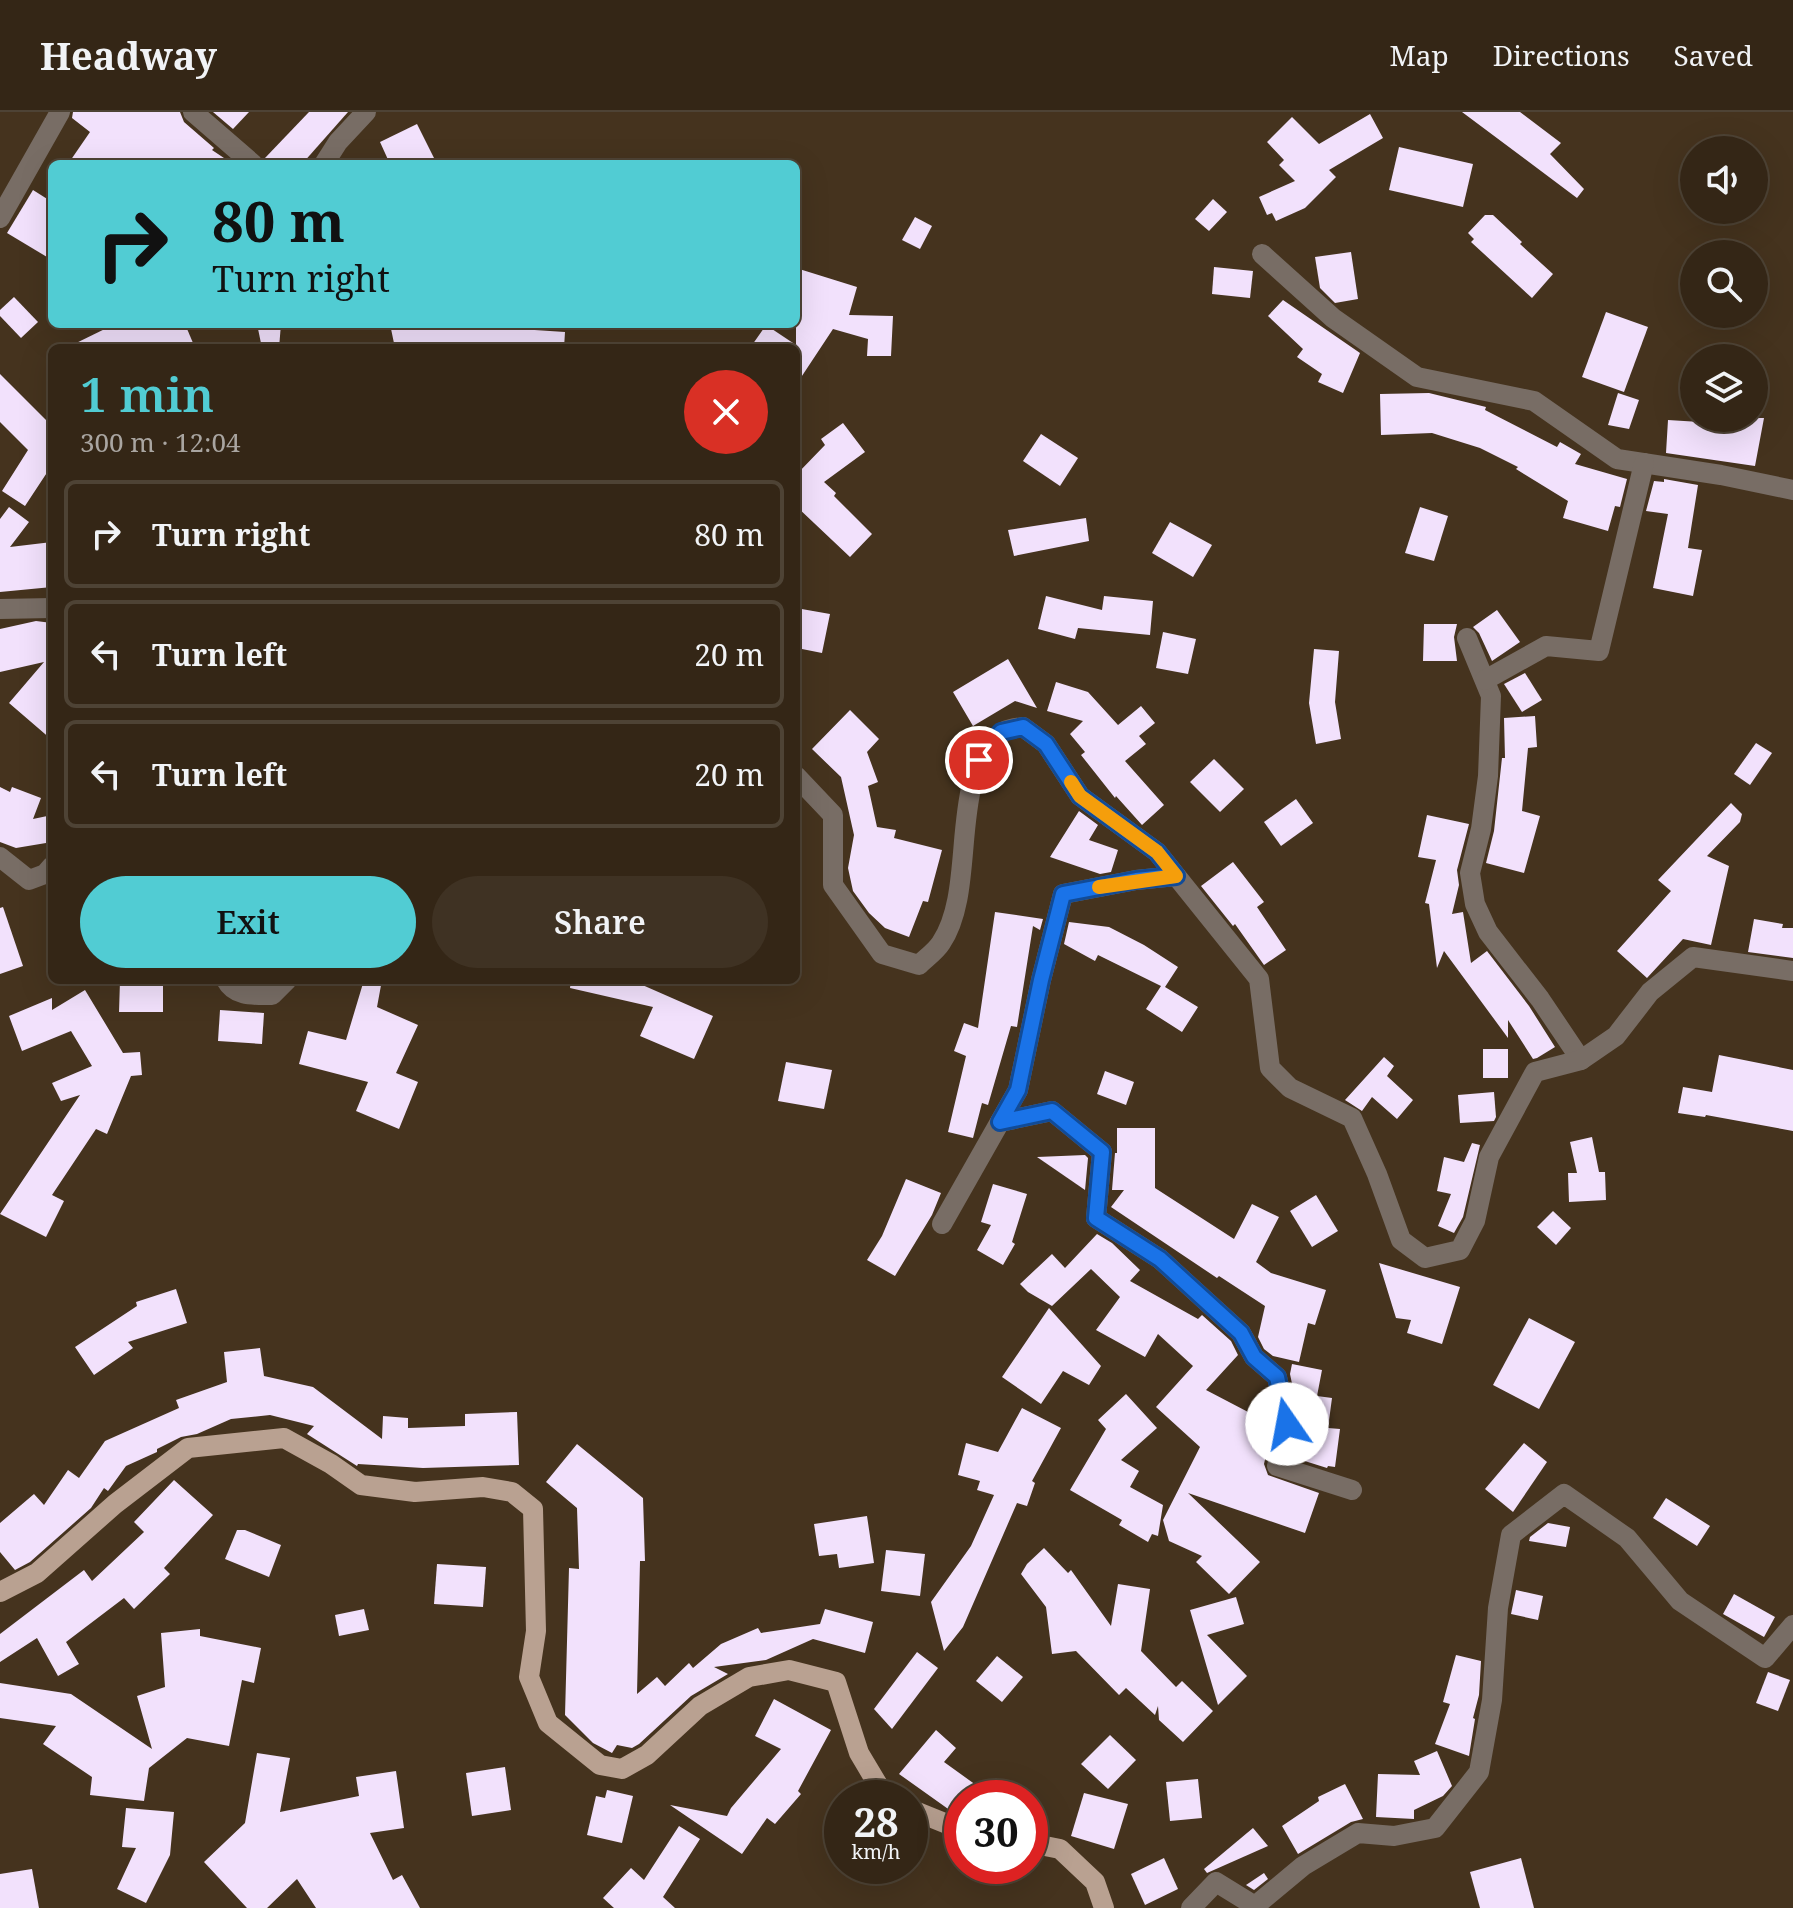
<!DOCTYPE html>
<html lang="en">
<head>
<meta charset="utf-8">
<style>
  :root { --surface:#342616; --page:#3f3223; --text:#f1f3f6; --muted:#a9a5a1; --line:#4e4335; --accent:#51ccd3 }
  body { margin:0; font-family:"Noto Serif",serif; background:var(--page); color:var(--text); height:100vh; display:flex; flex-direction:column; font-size:30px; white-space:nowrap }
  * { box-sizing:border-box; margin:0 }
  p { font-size:26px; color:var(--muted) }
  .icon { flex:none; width:44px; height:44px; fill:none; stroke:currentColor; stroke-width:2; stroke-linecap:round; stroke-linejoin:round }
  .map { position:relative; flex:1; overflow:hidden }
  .panel { position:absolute; left:48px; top:232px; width:752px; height:640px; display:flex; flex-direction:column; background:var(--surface); border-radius:12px; box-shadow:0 8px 32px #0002,0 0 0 2px var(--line) }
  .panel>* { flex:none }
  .top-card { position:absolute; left:48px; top:48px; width:752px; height:168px; border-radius:12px; box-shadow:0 8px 32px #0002,0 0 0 2px var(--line); background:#51ccd3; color:#111; overflow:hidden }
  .tools { position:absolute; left:1680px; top:24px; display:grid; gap:16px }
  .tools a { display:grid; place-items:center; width:88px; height:88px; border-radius:50%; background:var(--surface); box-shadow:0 8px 32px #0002,0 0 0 2px var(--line); font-size:40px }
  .speed { position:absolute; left:824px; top:1668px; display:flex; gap:16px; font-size:40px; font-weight:700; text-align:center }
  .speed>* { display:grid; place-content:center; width:104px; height:104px; border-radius:50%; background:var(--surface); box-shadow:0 8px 32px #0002,0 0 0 2px var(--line); line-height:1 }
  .speed small { font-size:20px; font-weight:400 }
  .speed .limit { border:12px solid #d22; background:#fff; color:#111 }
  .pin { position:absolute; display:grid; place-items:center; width:68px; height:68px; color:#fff; margin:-34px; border:4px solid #fff; border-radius:50%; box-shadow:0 2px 8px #0007 }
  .me { position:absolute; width:88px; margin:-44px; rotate:348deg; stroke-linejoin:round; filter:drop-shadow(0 0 6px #0008) }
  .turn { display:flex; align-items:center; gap:28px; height:168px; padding:0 32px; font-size:36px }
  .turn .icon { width:104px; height:104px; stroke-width:2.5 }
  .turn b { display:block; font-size:56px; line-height:68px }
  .round { display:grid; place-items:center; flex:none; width:84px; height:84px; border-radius:42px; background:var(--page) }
  .summary { display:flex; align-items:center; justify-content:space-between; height:136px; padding:0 32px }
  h1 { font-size:48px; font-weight:600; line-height:60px; color:var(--accent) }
  .button { display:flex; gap:16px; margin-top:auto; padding:16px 32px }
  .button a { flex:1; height:92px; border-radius:48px; background:var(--accent); color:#111; font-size:32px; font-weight:600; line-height:92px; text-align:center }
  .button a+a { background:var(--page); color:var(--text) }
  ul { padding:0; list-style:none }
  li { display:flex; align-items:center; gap:24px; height:108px; margin:0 16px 12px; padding:0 16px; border:4px solid var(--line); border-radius:12px }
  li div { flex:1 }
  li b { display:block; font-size:30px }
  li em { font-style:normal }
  header { display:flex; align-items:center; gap:48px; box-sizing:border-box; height:112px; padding:0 40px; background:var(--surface); border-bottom:2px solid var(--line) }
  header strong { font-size:38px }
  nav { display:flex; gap:44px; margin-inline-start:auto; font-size:28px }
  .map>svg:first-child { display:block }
</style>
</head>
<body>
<header>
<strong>Headway</strong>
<nav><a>Map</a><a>Directions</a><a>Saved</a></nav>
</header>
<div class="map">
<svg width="1793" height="1796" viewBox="0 0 1793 1796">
  <rect width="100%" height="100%" fill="#45331e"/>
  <!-- building -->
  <g fill="#f2e1fc">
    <polygon points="73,0 180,0 184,10 214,36 212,38 233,52 68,52 90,20 72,6"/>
    <polygon points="213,0 249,0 233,17"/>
    <polygon points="309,0 348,0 302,52 266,52 265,46"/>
    <polygon points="1462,0 1520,0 1561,31 1550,42 1584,77 1577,86"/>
    <polygon points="1370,2 1383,26 1329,58 1336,65 1305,96 1276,109 1272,101 1267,103 1259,85 1295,69 1279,53 1284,48 1267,30 1292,5 1319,32"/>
    <polygon points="417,12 434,46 422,52 390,52 380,30"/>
    <polygon points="1399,35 1473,52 1463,95 1389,78"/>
    <polygon points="33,78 52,90 52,148 7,121"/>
    <polygon points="1213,87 1227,100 1209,119 1195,107"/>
    <polygon points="1485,103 1493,103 1522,130 1520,132 1553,162 1532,186 1471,130 1474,127 1468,121"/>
    <polygon points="915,105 932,114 920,137 902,128"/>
    <polygon points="1351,140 1358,187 1335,191 1320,176 1315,145"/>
    <polygon points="1214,155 1253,159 1250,186 1212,182"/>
    <polygon points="796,156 857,175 849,203 893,204 891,244 867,244 868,227 833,217 796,273 796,236 750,236 766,213 796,233"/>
    <polygon points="14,185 38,210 21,226 0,204 0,198"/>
    <polygon points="1283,188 1360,241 1343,281 1318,270 1322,262 1297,245 1303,237 1268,204"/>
    <polygon points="1606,200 1648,215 1624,280 1582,265"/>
    <polygon points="115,212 185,212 193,231 182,236 66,236"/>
    <polygon points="257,212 281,212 279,236 262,236"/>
    <polygon points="390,212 505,212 505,216 565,220 564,236 395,236"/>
    <polygon points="0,262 52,314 52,353 25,394 2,379 28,338 0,310"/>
    <polygon points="1429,281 1486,295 1485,298 1557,335 1560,330 1581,342 1575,352 1627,367 1620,395 1615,394 1608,419 1563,406 1568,389 1516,357 1518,355 1480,336 1432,321 1381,323 1380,282"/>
    <polygon points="1618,281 1639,288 1629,317 1608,313"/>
    <polygon points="1716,306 1764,306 1755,354 1666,341 1668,308 1716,311"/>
    <polygon points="843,311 865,340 824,370 836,381 834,384 872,422 850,445 796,394 796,363 825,333 821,327"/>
    <polygon points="1041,322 1078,346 1060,374 1023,349"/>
    <polygon points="1664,367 1698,373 1688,436 1702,438 1693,484 1653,476 1668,402 1646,399 1654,369 1664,370"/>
    <polygon points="9,395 29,410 10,435 52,430 52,475 0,480 0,407"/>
    <polygon points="1420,395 1448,404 1434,449 1405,441"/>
    <polygon points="1086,406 1089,429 1014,444 1008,418"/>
    <polygon points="1170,410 1212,433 1193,465 1152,441"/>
    <polygon points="1046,484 1102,498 1104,484 1153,489 1150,523 1078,516 1075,527 1038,517"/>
    <polygon points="796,496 830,502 822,541 797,536 801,519 796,518"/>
    <polygon points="1497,498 1520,530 1492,549 1479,521 1473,515"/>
    <polygon points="36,509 52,511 52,628 9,591 44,550 0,560 0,517"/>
    <polygon points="1424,512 1457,512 1454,525 1457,549 1423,549"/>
    <polygon points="1163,520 1196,527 1188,562 1156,556"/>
    <polygon points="1314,537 1339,539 1335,590 1341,627 1316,632 1309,591"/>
    <polygon points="1008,547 1037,596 1015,589 973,614 953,580"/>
    <polygon points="1525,561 1542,588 1522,600 1504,572"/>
    <polygon points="1056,570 1088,580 1118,613 1141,594 1155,611 1139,624 1146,632 1125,649 1164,693 1142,713 1116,684 1115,686 1081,643 1085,640 1070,622 1083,609 1047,599"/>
    <polygon points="850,598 879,627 867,640 878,670 868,674 877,715 896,718 894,726 942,738 928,790 923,789 909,825 885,816 869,801 853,779 848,756 854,723 841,665 812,637"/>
    <polygon points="1535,604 1537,635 1528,636 1522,699 1540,704 1524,761 1486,751 1494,719 1502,646 1505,646 1504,606"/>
    <polygon points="1756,631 1772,641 1750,673 1734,662"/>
    <polygon points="1214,647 1244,677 1220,700 1190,670"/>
    <polygon points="0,675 10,680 12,675 41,686 33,707 52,703 52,730 16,736 0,730"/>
    <polygon points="1296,687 1313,711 1281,734 1264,710"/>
    <polygon points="1731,691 1742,702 1740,710 1707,744 1729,754 1711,833 1683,827 1647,866 1617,839 1671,779 1658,768"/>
    <polygon points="1079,699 1098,713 1089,728 1118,738 1111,760 1100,762 1050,745"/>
    <polygon points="1427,703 1469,712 1457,758 1459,773 1452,802 1463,800 1471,851 1487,839 1529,894 1555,935 1537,946 1533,947 1508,908 1508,926 1444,839 1437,856 1429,792 1425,791 1436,748 1418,745"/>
    <polygon points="1233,750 1264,790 1257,795 1286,838 1264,853 1235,812 1233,814 1201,774"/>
    <polygon points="3,795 23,854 0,862 0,796"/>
    <polygon points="995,800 1043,807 1040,818 1033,814 1017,915 1011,914 988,993 982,991 973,1026 948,1020 966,944 954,939 964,911 978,916"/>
    <polygon points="1754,807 1783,812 1782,816 1793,816 1793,846 1748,840"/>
    <polygon points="1069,810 1109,815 1144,833 1178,855 1165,875 1198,895 1182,920 1146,897 1161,874 1098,843 1095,849 1064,832"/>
    <polygon points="120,868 163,868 163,900 119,900"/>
    <polygon points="364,868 382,868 377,895 418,913 396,961 418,970 399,1017 356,999 368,970 299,952 308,919 346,928"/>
    <polygon points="571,868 631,868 713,904 694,947 640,924 653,895 570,876"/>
    <polygon points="85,878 123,941 140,940 142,963 131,964 107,1022 96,1017 52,1083 64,1089 46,1125 0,1102 80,983 61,989 52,971 92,954 71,919 22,939 9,904 52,886 52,898"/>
    <polygon points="220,898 264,901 262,932 218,929"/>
    <rect x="1483" y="937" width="25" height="29"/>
    <polygon points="1719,943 1793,958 1793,1019 1706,1003 1705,1005 1678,1001 1683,975 1712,980"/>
    <polygon points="1384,945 1394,954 1387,964 1413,988 1397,1007 1372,985 1362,999 1345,988"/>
    <polygon points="786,950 832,958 824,997 778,989"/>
    <polygon points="1105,959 1134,970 1126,993 1097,982"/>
    <polygon points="1494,980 1496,1005 1494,1009 1460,1011 1458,983"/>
    <polygon points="1117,1016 1155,1016 1155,1076 1234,1127 1252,1092 1279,1105 1256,1150 1271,1161 1326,1178 1315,1213 1308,1211 1299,1250 1273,1244 1264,1237 1258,1225 1265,1194 1219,1164 1217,1166 1111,1095 1124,1078 1112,1078 1115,1041 1117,1041"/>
    <polygon points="1592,1025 1599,1060 1605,1060 1606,1088 1569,1090 1568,1061 1577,1061 1570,1030"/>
    <polygon points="1472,1031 1480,1033 1463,1105 1454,1121 1438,1114 1451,1082 1437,1079 1444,1045 1464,1050"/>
    <polygon points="1085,1043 1088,1046 1085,1078 1037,1045"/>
    <polygon points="906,1067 941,1081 932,1103 895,1164 867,1148 882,1124"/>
    <polygon points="993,1072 1027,1082 1012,1130 1015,1132 1003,1153 977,1138 991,1113 981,1110"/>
    <polygon points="1316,1083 1338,1119 1312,1135 1290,1099"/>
    <polygon points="1553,1099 1571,1116 1556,1133 1537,1115"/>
    <polygon points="1097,1122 1112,1131 1140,1158 1130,1169 1198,1207 1202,1203 1231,1229 1238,1243 1206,1278 1273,1313 1264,1352 1268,1363 1319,1381 1305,1421 1188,1381 1260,1450 1229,1482 1196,1450 1202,1444 1169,1429 1163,1408 1200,1335 1156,1295 1193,1254 1158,1222 1145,1245 1096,1218 1120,1185 1091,1157 1052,1194 1028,1180 1020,1172 1052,1142 1065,1156"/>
    <polygon points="1379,1151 1460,1175 1442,1232 1407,1221 1411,1208 1396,1206"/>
    <polygon points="176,1177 187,1211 128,1230 133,1236 94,1263 75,1235 137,1194 136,1190"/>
    <polygon points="1049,1196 1101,1254 1089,1273 1063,1259 1041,1292 1002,1265"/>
    <polygon points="1529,1206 1575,1230 1539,1297 1493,1273"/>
    <polygon points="260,1236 264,1264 313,1275 382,1327 383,1304 408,1306 408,1316 465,1314 465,1302 517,1300 519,1353 423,1356 358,1352 357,1354 307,1322 314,1314 270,1303 231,1307 197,1322 181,1325 157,1337 157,1340 126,1354 108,1379 104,1376 91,1396 30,1450 15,1458 0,1440 0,1411 34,1382 44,1393 68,1358 79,1366 105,1329 179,1296 176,1288 227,1270 224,1240"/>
    <polygon points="1292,1252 1322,1258 1317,1284 1332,1286 1328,1316 1340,1317 1335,1355 1328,1354 1327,1356 1292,1345 1300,1310 1290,1262"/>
    <polygon points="1126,1282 1157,1316 1121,1348 1139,1359 1130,1375 1163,1393 1158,1424 1152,1422 1148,1430 1119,1413 1122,1408 1070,1378 1106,1317 1098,1308"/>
    <polygon points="1022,1296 1061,1316 1032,1369 1035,1371 1027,1394 1017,1391 963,1515 944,1539 931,1490 971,1434 994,1383 977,1378 980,1369 958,1363 966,1331 998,1340"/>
    <polygon points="1524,1331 1547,1350 1513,1400 1485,1377"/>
    <polygon points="577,1332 643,1386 645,1449 640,1449 637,1582 657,1565 665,1574 689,1551 693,1556 721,1532 758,1516 761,1521 820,1512 825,1497 873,1510 865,1541 813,1527 766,1548 714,1555 728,1562 691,1584 639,1632 632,1636 617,1633 612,1641 593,1631 565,1603 569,1456 579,1457 577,1396 546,1370"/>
    <polygon points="174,1368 213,1403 164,1456 170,1462 134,1497 124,1486 66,1530 79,1552 58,1564 37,1526 0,1550 0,1522 84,1458 92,1469 144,1420 134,1410"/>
    <polygon points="1666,1386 1710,1414 1697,1434 1653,1406"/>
    <polygon points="867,1404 874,1451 839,1456 837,1442 819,1444 814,1412"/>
    <polygon points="1548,1411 1570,1415 1566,1435 1529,1429 1530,1425"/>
    <polygon points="237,1418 245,1418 281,1433 269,1465 225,1447"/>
    <polygon points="1044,1436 1068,1461 1071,1458 1111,1514 1118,1472 1150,1477 1141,1539 1176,1575 1182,1569 1213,1599 1183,1630 1159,1608 1158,1594 1155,1603 1126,1576 1119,1583 1076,1539 1052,1542 1046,1495 1021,1462 1027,1452"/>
    <polygon points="886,1438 925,1442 920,1484 881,1479"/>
    <polygon points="437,1452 486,1455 483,1495 434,1492"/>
    <polygon points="1516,1478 1543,1484 1538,1508 1511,1502"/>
    <polygon points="1734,1482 1775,1505 1764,1525 1723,1502"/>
    <polygon points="1236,1485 1244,1512 1207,1523 1247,1564 1218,1593 1190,1498"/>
    <polygon points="364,1497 369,1518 339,1524 335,1503"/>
    <polygon points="200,1517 200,1524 261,1536 254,1571 242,1568 229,1634 187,1626 149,1656 144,1689 90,1683 92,1665 43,1632 56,1614 0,1606 0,1571 71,1582 152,1637 137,1584 165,1575 161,1521"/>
    <polygon points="917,1540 938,1556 892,1617 874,1597"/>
    <polygon points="1456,1543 1481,1549 1479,1583 1473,1606 1475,1607 1469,1644 1435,1632 1450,1592 1443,1590"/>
    <polygon points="997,1544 1023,1565 1002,1590 976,1569"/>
    <polygon points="1768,1560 1790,1568 1778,1599 1756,1591"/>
    <polygon points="774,1587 831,1618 798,1679 801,1682 775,1712 767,1706 742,1742 670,1693 727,1704 731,1696 781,1637 755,1624"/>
    <polygon points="936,1618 956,1636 944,1650 994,1686 962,1686 962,1704 951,1699 899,1662"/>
    <polygon points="1110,1623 1136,1648 1108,1677 1081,1652"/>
    <polygon points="1437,1639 1452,1674 1443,1684 1414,1698 1414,1707 1376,1705 1378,1662 1420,1663 1414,1649"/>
    <polygon points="257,1641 290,1646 280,1700 359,1684 356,1665 396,1659 404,1716 370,1721 393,1768 402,1763 420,1796 316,1796 297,1767 267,1796 247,1796 204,1750 245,1711"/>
    <polygon points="505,1655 511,1698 472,1704 466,1661"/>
    <polygon points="1198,1667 1202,1706 1170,1709 1166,1670"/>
    <polygon points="1345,1672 1363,1707 1351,1710 1298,1742 1282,1714 1319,1689 1318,1685"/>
    <polygon points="607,1678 633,1684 622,1731 587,1723 596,1684 605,1686"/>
    <polygon points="1084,1681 1128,1692 1114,1737 1071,1724"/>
    <polygon points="126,1696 174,1700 170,1743 146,1791 117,1777 136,1736 122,1735"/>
    <polygon points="679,1714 700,1727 663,1785 675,1796 614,1796 603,1786 631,1756 644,1768"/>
    <polygon points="1253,1716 1268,1734 1207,1761 1204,1757"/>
    <polygon points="1164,1746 1178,1777 1145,1793 1131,1762"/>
    <polygon points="1521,1746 1534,1796 1480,1796 1470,1760"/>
    <polygon points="32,1757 39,1796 0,1796 0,1762"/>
    <polygon points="1264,1761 1268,1767 1254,1778 1246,1773"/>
  </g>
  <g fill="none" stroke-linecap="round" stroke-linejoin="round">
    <!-- minor -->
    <g stroke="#786d65" stroke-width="20">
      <polyline points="193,0 253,52"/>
      <polyline points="324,52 338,30 366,0"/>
      <polyline points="0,106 60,0"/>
      <polyline points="1262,142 1333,206 1417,265 1534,289 1617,347 1721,363 1793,378"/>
      <polyline points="0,497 52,496"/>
      <polyline points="1467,526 1491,584 1488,664 1481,717 1470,761 1475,792 1488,820 1540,887 1581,948"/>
      <polyline points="1485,568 1546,534 1599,539 1644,351"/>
      <path d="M796 664 833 703V773L882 842 919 853C926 846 936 839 941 831 978 776 947 668 1000 622 1005 617 1016 616 1023 615L1046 632 1080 684 1157 740 1259 867 1270 956 1290 976 1352 1006 1377 1062 1401 1128 1425 1146 1460 1138 1475 1109 1489 1045 1535 960 1581 948 1616 924 1650 880 1693 845 1793 859"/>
      <polyline points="0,745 29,768 45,762 52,754"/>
      <path d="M226 868C235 885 254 883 272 883L287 868"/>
      <polyline points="1000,1010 1052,999 1102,1040 1096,1106 1160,1147 1241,1221 1254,1245 1277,1265 1287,1312 1277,1354 1352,1378"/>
      <polyline points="942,1112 1018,978 1041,868 1063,782 1136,768 1176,764"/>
      <polyline points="1191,1796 1216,1770 1255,1794 1303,1754 1358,1721 1394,1724 1435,1716 1479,1660 1492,1588 1498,1496 1511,1423 1564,1382 1627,1426 1680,1489 1765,1546 1793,1513"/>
    </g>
    <!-- primary -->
    <g stroke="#b9a191" stroke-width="20">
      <polyline points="0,1480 37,1461 115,1392 188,1336 284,1326 331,1352 361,1373 415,1380 483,1375 512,1380 533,1397 536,1519 529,1565 548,1611 600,1653 622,1657 647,1643 700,1594 749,1565 789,1558 836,1570 859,1641 884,1683 891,1686"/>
      <polyline points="910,1697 962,1718"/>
      <polyline points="1030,1731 1060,1737 1095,1770 1104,1796"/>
    </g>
  </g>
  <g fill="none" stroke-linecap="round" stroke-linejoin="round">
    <!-- route casing -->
    <g stroke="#114b97" stroke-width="20">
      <polyline id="route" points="979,648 1001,620 1023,615 1046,632 1080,684 1157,740 1176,764 1136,768 1063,782 1041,868 1018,978 1000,1010 1052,999 1102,1040 1096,1106 1160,1147 1241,1221 1254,1245 1277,1265 1287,1312"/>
    </g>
    <!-- route -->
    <use href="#route" stroke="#1a73e8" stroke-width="14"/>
    <!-- slow -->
    <polyline stroke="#f59e0b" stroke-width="14" points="1071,670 1080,684 1157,740 1176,764 1099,775"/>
  </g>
</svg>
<div class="tools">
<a><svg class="icon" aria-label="sound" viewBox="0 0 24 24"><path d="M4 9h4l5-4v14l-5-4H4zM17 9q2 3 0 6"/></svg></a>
<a><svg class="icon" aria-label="search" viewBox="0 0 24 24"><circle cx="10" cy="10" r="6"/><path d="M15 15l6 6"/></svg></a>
<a><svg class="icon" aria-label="layers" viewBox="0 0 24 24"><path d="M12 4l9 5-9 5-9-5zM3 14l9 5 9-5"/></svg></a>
</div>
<div class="speed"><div>28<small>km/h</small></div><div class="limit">30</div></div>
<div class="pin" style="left:979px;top:648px;background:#d93025"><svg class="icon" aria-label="arrive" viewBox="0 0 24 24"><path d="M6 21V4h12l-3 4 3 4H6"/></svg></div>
<svg class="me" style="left:1287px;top:1312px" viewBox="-20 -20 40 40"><circle r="19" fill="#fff"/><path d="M0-13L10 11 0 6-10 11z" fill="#1a73e8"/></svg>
<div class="top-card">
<div class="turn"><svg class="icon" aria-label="right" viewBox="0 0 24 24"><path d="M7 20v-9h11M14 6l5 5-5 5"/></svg><div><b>80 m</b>Turn right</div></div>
</div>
<section class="panel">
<div class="summary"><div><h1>1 min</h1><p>300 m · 12:04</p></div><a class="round" style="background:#d93025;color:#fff"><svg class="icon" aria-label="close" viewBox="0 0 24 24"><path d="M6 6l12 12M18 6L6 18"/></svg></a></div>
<ul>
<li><svg class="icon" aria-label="right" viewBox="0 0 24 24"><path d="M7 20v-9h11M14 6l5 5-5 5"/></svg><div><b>Turn right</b></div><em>80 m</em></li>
<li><svg class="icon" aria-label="left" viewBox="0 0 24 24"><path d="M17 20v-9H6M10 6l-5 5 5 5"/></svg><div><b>Turn left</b></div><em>20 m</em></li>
<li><svg class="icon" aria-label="left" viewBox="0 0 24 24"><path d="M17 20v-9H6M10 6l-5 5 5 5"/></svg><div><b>Turn left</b></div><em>20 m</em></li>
</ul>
<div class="button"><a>Exit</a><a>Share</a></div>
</section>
</div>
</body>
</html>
